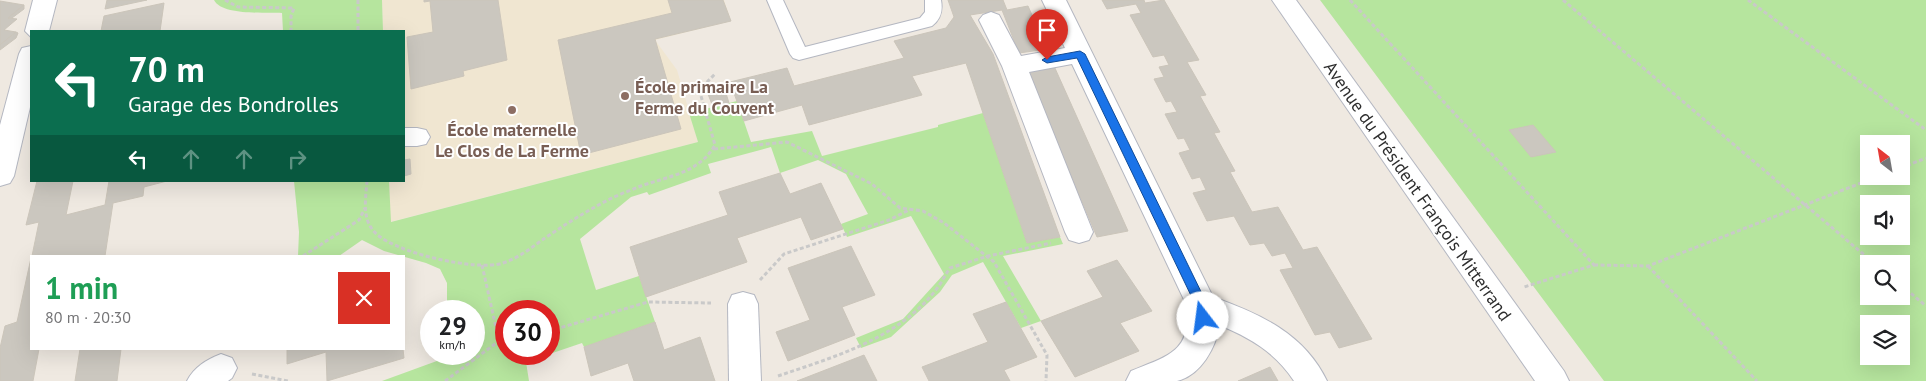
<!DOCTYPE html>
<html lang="fr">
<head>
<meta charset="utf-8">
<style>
  :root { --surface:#fff; --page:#f2f2f2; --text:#202124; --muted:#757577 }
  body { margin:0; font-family:"PT Sans",sans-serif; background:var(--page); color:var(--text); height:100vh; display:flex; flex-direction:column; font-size:19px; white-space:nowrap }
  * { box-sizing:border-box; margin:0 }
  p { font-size:16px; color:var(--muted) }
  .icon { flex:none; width:28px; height:28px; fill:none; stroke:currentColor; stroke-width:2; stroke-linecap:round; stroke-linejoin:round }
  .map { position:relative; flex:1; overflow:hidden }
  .drawer { position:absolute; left:30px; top:255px; width:375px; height:95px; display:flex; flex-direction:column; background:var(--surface); border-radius:0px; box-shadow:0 5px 20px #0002 }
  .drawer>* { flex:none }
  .top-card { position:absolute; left:30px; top:30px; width:375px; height:152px; border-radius:0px; box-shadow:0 5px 20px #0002; background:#0b6e4f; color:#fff; overflow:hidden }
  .needle { width:32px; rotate:329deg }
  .tools { position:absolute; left:1860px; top:135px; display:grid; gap:10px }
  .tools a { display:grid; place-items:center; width:50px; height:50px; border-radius:0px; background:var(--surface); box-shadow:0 5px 20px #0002; font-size:25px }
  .speed { position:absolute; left:420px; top:300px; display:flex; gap:10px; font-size:25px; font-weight:700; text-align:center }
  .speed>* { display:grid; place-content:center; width:65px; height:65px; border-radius:50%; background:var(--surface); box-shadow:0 5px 20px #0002; line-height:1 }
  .speed small { font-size:12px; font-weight:400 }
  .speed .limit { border:8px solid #d22; background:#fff; color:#111 }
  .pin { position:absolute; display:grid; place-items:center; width:42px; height:42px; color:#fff; margin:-51px -21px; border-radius:50% 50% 50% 0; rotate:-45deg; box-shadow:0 0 5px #0007 }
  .pin .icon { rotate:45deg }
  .me { position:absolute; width:55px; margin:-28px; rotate:345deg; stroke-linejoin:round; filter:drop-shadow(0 0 4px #0008) }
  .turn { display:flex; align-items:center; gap:18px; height:105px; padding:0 15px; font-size:22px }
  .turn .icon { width:65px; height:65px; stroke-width:2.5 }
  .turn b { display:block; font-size:35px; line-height:42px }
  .lanes { display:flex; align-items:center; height:48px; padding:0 15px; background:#0003; justify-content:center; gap:25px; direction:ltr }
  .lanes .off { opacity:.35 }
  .round { display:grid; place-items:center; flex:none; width:52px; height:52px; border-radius:0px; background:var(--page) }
  .summary { display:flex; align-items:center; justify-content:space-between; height:85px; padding:0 15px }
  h1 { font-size:30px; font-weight:700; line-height:38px; color:#1e9e55 }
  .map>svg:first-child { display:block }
</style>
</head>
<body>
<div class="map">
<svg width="1926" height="381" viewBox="0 0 1926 381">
  <rect width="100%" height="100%" fill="#efe9e1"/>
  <!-- education -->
  <polygon fill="#f0e6d1" points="382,0 724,0 731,21 655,40 677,70 698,142 390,222 389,181 404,181 404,31 383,31"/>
  <!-- green -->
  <g fill="#b6e59e" fill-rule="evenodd">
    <path d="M214 0H382L383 31H283L282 13C266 12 222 16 214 0Z"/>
    <path d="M1320 0H1926V381H1604ZM1869 144H1901V176H1869ZM1869 204H1901V236H1869ZM1869 264H1901V296H1869ZM1869 324H1901V356H1869Z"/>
    <path d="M737 101 751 142 812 131 822 156 938 127V125L983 113 1027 243 1060 237 1063 244 1003 256 1041 321 1021 328 983 262 952 275 940 292 891 337 861 348 856 338 903 319 944 274 911 216 847 237 841 224 868 214 846 174 818 160 780 173 771 147 708 164 711 173 649 195 647 192 631 197 580 239 596 290 639 276 655 322 584 347 582 343 526 362 529 381H382L456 354H474V311H447V283L440 269 426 263 384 251 362 240 339 256H298L299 232 294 181H389L391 222 698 142 689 113ZM506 311H549V354H506Z"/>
  </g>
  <!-- building -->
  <g fill="#cbc7bf" stroke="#cbc5ba">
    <polygon points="107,0 147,0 105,9"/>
    <polygon points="424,0 498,0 507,60 463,71 464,76 411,89 407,37 433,32 430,1 424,2"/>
    <polygon points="668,0 723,0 731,21 655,39 681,129 581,155 558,40 672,13"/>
    <polygon points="948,0 1003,0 1007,10 1028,6 1047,49 1019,53 1002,10 970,15 993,54 1060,237 1027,243 966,63 912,76 922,95 809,125 802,105 744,121 730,82 787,68 794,86 904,58 894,41 946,28 954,17"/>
    <polygon points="1102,0 1144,0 1145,3 1164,0 1199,60 1187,62 1206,95 1200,96 1220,132 1214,133 1235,171 1230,172 1252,212 1278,207 1303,250 1317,247 1372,339 1339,348 1330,332 1315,335 1280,270 1293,268 1285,253 1272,256 1264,243 1250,245 1234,216 1207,221 1193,193 1206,190 1200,177 1192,179 1179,153 1190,150 1184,138 1178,139 1165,114 1177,112 1171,101 1166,102 1154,79 1164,77 1159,67 1169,65 1164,55 1153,57 1130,15 1141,13 1136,4 1107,9"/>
    <polygon points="0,1 24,5 8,18 17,19 4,30 16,32 0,45"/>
    <polygon points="164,3 160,31 101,31 104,16"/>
    <polygon points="24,5 24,9 12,18 8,18"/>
    <polygon points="16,32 18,33 16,38 0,50 0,45"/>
    <polygon points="1054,66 1128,231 1097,237 1027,71"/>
    <polygon points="725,90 729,103 713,107 708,94"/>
    <polygon points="1533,125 1556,152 1531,157 1509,130"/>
    <polygon points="410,159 411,174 404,176 404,160"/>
    <polygon points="780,173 790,194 821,183 843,229 811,240 801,217 737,238 747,262 646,297 630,247 728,215 719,192"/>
    <polygon points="37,181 73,181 66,215 105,205 109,181 167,181 144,187 143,196 113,203 105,256 32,256 39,222 26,225"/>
    <polygon points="851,246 875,295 842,307 855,335 788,361 776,332 810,320 788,268"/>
    <polygon points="31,258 31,349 39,349 33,381 0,381 0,348 5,326 17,322"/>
    <polygon points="1117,260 1152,311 1120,323 1139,351 1075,377 1041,321 1103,297 1087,271"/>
    <polygon points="1006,302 1037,357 1004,370 1010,381 929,381 922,367 988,342 973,314"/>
    <polygon points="655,322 664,350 700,337 715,381 634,381 628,363 591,376 584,347"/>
    <polygon points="80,349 121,349 117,381 75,381"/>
    <polygon points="287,349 403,349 404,358 327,381 326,352 287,364"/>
    <polygon points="864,355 877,381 797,381"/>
    <polygon points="1270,367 1278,381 1238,381"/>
  </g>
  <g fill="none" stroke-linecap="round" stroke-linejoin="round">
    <!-- lane casing -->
    <g stroke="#b4b7c1" stroke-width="2">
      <path id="lane" d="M767 0H783L805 47 920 18 925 12V0H941C943 11 941 19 932 26L799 60 793 58 790 54Z"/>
    </g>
    <!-- street casing -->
    <g stroke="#b4b7c1" stroke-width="2">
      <g id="street">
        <polygon points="33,0 57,0 49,31 31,31 31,37 25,31"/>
        <path d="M1042 0H1066L1213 297C1260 314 1304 333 1327 381H1294C1276 353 1249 337 1219 325 1217 347 1200 376 1177 381 1163 381 1141 381 1126 381L1131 371C1167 356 1192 352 1187 306L1072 64 1029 72 1093 232 1089 240 1079 243 1069 240 1065 232 1002 66 979 20 983 15 991 12 999 15 1021 56 1065 48Z"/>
        <polygon points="31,46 31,103 14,176 10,183 0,186 0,125 19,54 22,48"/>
        <polygon points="404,128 417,128 426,130 430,137 426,144 417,146 404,146"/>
        <polygon points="743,292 754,295 758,304 761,381 729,381 728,304 732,295"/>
        <path d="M221 354 232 358 237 368 232 378 228 381H187C194 367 206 360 221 354Z"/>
      </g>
    </g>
    <!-- secondary casing -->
    <g stroke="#b4b7c1" stroke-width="2">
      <polygon id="secondary" points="1272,0 1296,0 1564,371 1569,381 1535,381"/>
    </g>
    <!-- path -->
    <g stroke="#c9c9c9" stroke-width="3" stroke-dasharray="4 2.5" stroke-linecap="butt">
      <polyline points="225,0 238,7 294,8 291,16 291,31"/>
      <polyline points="358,0 358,31"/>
      <polyline points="1350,0 1594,265 1524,287"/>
      <polyline points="1563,0 1875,264"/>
      <polyline points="1748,0 1926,130"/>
      <polyline points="714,149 787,142 872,184 900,208 923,211 944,223 994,262 1047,355 1046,381"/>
      <polyline points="1901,168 1926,158"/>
      <path d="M367 181C366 196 362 216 372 229 387 252 478 272 503 263 519 258 532 247 545 238 566 224 588 210 610 199 620 194 631 190 641 186 669 176 699 173 715 145L701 96 704 85 715 74"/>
      <polyline points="303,256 359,220 365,208"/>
      <polyline points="482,265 499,341"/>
      <polyline points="1594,265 1648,266 1879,176"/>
      <polyline points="1648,266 1757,381"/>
      <polyline points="760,280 784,254 889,220 909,210"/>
      <polyline points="1901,285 1926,306"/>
      <polyline points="549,331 648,302 711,303"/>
      <polyline points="252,374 288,381"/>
      <path d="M778 376C834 357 897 339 935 291 941 284 945 275 950 268L988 256 1051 243"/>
      <polyline points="445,381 499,341 506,340"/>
    </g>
    <!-- lane -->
    <use href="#lane" fill="#fff" fill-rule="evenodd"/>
    <!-- street -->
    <use href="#street" fill="#fff" fill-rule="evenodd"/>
    <!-- secondary -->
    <use href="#secondary" fill="#fff" fill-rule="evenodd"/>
  </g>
  <!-- route -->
  <polygon fill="#1a73e8" stroke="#114b97" points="1080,51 1085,54 1208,306 1209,318 1207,322 1203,323 1198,322 1196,306 1077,58 1047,63 1042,60 1047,57"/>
  <!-- markers -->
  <g fill="#8d6e63" stroke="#fff" stroke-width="2">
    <circle cx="625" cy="96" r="5"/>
    <circle cx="512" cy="110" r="5"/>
  </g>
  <g text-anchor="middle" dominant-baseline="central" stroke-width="4" stroke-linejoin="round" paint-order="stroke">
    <!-- education labels -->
    <g font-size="18" font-weight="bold" fill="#785e54" stroke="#fff" text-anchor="start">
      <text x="635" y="86">École primaire La<tspan x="635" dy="21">Ferme du Couvent</tspan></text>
      <text x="512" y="129" text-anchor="middle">École maternelle<tspan x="512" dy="21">Le Clos de La Ferme</tspan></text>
    </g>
    <!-- street labels -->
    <g font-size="18" fill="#2e2e2e" stroke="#fff">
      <text transform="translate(1418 191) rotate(55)">Avenue du Président François Mitterrand</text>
    </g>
  </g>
</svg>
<div class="tools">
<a><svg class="needle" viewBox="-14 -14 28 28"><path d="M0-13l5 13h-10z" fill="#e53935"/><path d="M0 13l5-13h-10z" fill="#757577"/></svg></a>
<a><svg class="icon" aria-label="sound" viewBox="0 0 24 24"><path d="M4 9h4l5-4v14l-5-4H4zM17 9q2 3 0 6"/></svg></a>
<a><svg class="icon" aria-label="search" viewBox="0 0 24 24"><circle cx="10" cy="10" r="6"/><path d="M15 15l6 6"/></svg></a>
<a><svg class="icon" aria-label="layers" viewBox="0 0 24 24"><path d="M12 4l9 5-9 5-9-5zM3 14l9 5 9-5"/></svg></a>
</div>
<div class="speed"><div>29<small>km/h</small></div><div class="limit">30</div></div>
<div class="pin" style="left:1047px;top:60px;background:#d93025"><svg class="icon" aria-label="arrive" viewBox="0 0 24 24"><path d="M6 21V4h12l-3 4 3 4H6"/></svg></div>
<svg class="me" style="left:1203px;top:318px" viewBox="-20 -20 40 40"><circle r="19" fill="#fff"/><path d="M0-13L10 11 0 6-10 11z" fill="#1a73e8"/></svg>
<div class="top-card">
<div class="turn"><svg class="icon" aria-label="left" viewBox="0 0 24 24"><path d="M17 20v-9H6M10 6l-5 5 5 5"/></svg><div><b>70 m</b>Garage des Bondrolles</div></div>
<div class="lanes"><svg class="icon" aria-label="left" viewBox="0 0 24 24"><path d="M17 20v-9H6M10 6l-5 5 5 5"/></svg><svg class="icon off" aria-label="ahead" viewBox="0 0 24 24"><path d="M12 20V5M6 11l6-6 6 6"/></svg><svg class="icon off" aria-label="ahead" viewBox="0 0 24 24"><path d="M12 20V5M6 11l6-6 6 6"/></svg><svg class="icon off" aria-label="right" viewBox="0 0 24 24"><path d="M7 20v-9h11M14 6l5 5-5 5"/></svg></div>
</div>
<section class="drawer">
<div class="summary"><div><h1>1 min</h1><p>80 m · 20:30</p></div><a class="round" style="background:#d93025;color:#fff"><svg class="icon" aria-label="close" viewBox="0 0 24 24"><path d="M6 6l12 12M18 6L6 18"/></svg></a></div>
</section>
</div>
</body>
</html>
